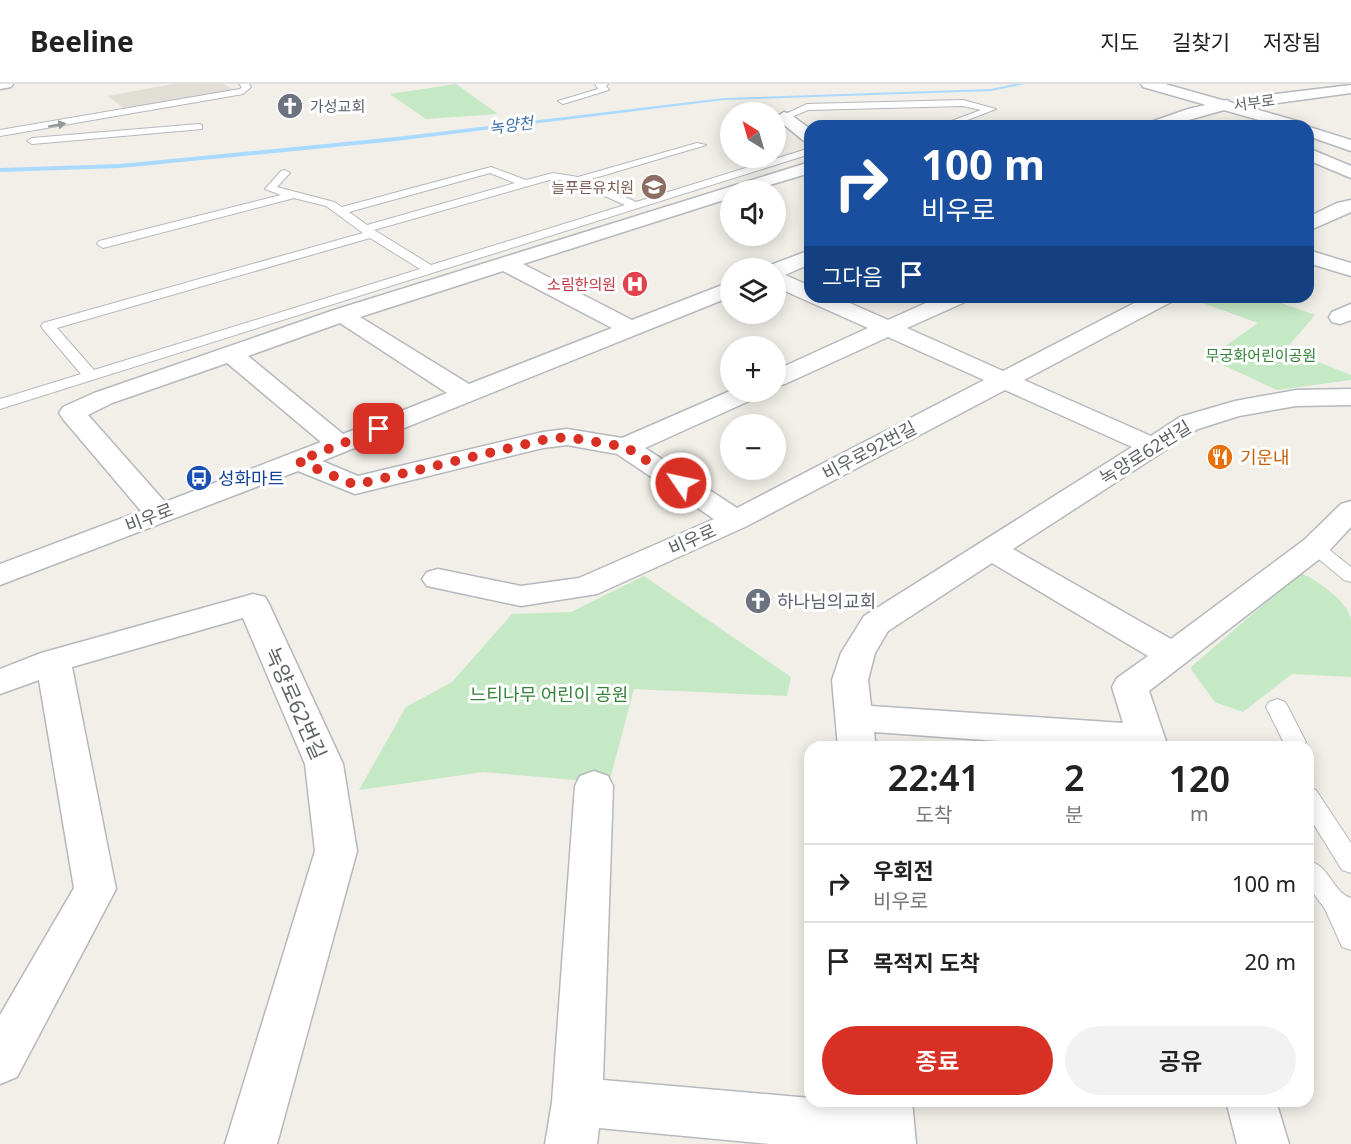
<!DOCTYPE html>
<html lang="ko">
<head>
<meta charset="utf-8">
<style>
  :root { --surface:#fff; --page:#f2f2f2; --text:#222; --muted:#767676; --line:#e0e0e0; --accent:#d93025 }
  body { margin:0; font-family:"Noto Sans","Noto Sans KR",sans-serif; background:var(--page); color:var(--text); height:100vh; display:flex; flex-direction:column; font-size:22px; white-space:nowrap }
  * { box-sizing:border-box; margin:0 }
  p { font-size:20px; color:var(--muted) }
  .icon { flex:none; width:33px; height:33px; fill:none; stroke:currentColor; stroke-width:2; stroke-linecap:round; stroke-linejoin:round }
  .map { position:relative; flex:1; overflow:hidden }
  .side { position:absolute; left:804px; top:657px; width:510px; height:366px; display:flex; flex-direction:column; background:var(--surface); border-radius:18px; box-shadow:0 3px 15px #0003 }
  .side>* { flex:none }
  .top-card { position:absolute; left:804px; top:36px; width:510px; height:183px; border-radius:18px; box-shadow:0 3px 15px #0003; background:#1a4fa0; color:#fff; overflow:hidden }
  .needle { width:39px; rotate:323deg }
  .tools { position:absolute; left:720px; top:18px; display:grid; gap:12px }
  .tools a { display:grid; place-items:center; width:66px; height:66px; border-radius:50%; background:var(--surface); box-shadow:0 3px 15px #0003; font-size:30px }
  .pin { position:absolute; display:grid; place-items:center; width:51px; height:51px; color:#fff; margin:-26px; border-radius:12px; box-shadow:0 3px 9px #0006 }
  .me { position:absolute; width:66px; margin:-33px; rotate:304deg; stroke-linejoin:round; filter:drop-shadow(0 0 4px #0008) }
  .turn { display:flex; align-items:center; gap:21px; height:126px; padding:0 18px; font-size:27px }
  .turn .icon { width:78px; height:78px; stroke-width:2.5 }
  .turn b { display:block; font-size:42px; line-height:51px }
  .then { display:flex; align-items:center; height:57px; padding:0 18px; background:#0003; gap:12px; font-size:22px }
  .eta { display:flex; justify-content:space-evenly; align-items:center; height:102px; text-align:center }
  .eta b { font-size:36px; font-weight:600; line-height:42px }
  .cta { display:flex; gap:12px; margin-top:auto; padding:12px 18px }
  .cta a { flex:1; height:69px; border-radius:36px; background:var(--accent); color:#fff; font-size:24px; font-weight:600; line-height:69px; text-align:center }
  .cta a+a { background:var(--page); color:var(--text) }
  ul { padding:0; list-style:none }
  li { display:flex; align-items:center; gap:18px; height:78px; padding:0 18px; border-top:2px solid var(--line) }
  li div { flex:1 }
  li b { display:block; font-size:22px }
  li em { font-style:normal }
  header { display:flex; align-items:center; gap:36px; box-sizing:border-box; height:84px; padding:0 30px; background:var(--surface); border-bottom:2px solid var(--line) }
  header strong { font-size:28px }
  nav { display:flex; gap:33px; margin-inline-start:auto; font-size:21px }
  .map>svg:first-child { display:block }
</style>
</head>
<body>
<header>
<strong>Beeline</strong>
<nav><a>지도</a><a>길찾기</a><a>저장됨</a></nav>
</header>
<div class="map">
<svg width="1351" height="1060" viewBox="0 0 1351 1060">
  <rect width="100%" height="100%" fill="#f1efe8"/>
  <!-- education -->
  <polygon fill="#e1ded6" points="173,0 224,0 235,7 126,26 108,12"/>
  <!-- green -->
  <g fill="#c5e8c5">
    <polygon points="456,0 498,30 426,35 390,10"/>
    <polygon points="1186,213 1264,213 1315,231 1286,265 1351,291 1351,296 1277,306 1208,274 1258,239"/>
    <path d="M1300 489C1316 495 1349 518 1351 536 1351 554 1351 575 1351 593L1292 590 1243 628 1215 618 1190 584Z"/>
    <polygon points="644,492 791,593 787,612 634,605 609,699 483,688 359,706 406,623 452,598 512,530 571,528"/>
  </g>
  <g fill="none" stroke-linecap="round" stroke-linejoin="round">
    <!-- stream -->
    <polygon fill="#aadaff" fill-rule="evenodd" points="1015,0 1025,0 991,7 724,16 396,57 120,84 0,88 0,84 120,80 396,53 724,14 991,5"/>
    <!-- service casing -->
    <g stroke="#b5b8bc" stroke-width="2">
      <g id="service">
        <polygon points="239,0 249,0 251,3 243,10 0,52 0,46 240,5 242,3"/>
        <polygon points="595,0 608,0 606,2 609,6 563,20 558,17 598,5"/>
        <polygon points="963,16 996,25 952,42 938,42 981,26 963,22 808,26 787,35 779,33 807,20"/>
        <polygon points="199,40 202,41 202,45 32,60 27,57 32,54"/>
        <path d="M697 59 706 61 588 96 636 118 810 64V70L0 325V315L81 290 43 245 41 242 43 239 363 149 326 122 294 114 103 164 97 160 99 157 281 111 265 105 281 87 285 86 290 89 277 103 334 118 342 123 491 83 526 96 553 89 578 93ZM490 89 515 99 367 141 349 128ZM553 95 575 99 625 121 431 181 374 146ZM370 154 420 185 94 286 57 244Z"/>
        <polygon points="1315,458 1321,459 1351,483 1351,498 1344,496 1309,467 1306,463 1309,459"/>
        <polygon points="1277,615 1285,618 1288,623 1306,658 1303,663 1280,663 1283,657 1266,623 1269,618"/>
        <polygon points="1308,703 1316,706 1351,759 1351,789 1342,786 1308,731"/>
        <path d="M1312 778C1330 784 1333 808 1351 814V866L1342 863 1325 825 1308 802V779Z"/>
      </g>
    </g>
    <!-- minor casing -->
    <g stroke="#b5b8bc" stroke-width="3">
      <g id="minor">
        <path d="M1227 16 1235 21 1232 24C1204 31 1175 42 1146 42L1148 39 1188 25Z"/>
        <polygon points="784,28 790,30 810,45 810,58 804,57 778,36 776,33"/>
        <polygon points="1308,64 1351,82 1351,94 1308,76"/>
        <path d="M810 78V89L753 106H730V114L523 180 632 236 730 198V213L322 377 358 392 543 348 567 345 622 354 730 307 761 308 758 313 645 364 737 424 984 296 888 253 785 300 776 302V286L868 244 776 203V184H767L768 182 810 166V180L785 191 810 202V213H836L888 236 939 213H968L965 218 907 244 1003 287 1146 213H1174L1171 218 1024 296 1151 352 1180 333 1235 317 1296 306 1351 305V321L1296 322 1239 332 1198 345 1013 465 1171 555 1304 456 1341 420 1351 417V443L1326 470 1149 607 1168 663H1082L874 648 876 663H838L832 596 841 569 864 532 1132 363 1005 306 747 442 597 510 521 522 427 502 422 495 427 488 438 485 521 502 579 494 714 435 617 370 567 361 543 364 355 410 298 387 0 501V480L141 427 63 335 59 329 63 323 94 309 334 226ZM503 187 612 244 469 300 360 233ZM340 239 447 309 343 350 248 272ZM227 279 321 358 165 418 88 331 112 319ZM992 479 1148 572 1117 594 1112 603 1123 639 871 622 868 596 875 569 888 547Z"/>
        <polygon points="1351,116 1351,128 1308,147 1308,133 1337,119"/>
        <polygon points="1308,166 1351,179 1351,192 1308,179"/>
        <polygon points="1351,220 1351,236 1340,240 1332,238 1329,233 1332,228"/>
        <polygon points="253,510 265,513 269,520 343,680 357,767 277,1060 225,1060 315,767 305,680 243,534 72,583 116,805 17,993 0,1000 0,931 74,804 39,596 0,610 0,585 41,569"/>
        <polygon points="594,687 608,692 613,702 603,996 810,1014 810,1017 912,1017 916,1060 770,1060 599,1044 597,1060 545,1060 552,1018 575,702 580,692"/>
        <polygon points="1226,1017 1276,1017 1289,1060 1237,1060"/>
      </g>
    </g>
    <!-- tertiary casing -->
    <g stroke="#b5b8bc" stroke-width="3">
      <g id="tertiary">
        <polygon points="0,0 13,0 11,3 0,5"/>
        <polygon points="1141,0 1165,0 1236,20 1238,16 1243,14 1351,1 1351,9 1248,23 1304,39 1306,42 1351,56 1351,67 1308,52 1308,42 1280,42 1143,3"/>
      </g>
    </g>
    <!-- service -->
    <use href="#service" fill="#fff" fill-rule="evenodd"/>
    <!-- minor -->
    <use href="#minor" fill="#fff" fill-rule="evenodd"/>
    <!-- tertiary -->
    <use href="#tertiary" fill="#fff" fill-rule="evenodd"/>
  </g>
  <!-- one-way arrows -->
  <defs><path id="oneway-solid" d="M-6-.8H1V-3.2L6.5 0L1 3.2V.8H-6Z" transform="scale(1.5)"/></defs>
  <use fill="#979a9d" href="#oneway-solid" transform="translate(57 41) rotate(-10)"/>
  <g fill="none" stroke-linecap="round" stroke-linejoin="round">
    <!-- route -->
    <polyline stroke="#d93025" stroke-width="10" stroke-dasharray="0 18" points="379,345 298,377 355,401 543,356 567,353 626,363 681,399"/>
  </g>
  <!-- icons -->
  <defs>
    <g id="church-disc" transform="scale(1.35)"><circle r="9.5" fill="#6b7280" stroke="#fff"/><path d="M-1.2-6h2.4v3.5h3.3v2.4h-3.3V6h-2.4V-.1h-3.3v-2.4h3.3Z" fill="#fff"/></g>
    <g id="school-disc" transform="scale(1.35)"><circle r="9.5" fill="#8d6e63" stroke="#fff"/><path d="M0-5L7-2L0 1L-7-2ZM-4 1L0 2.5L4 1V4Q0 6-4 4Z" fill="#fff"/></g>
    <g id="hospital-disc" transform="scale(1.35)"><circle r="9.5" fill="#e0444e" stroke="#fff"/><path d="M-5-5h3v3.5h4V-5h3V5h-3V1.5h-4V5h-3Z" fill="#fff"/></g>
    <g id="restaurant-disc" transform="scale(1.35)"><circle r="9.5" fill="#e8710a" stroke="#fff"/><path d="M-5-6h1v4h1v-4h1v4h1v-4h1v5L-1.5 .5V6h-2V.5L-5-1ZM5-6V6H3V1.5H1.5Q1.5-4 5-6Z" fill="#fff"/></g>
    <g id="bus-disc" transform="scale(1.35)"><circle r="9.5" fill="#1a4fb4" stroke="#fff"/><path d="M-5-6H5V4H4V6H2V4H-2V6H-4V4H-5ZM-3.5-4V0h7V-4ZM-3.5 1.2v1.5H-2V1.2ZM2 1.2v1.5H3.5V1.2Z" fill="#fff"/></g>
  </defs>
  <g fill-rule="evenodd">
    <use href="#church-disc" x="290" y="22"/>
    <use href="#school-disc" x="654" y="103"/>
    <use href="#hospital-disc" x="635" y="200"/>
    <use href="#restaurant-disc" x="1220" y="373"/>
    <use href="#bus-disc" x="199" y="394"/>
    <use href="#church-disc" x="758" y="517"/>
  </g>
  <g text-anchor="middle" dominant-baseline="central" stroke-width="6" stroke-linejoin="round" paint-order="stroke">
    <!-- far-street labels -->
    <g font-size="15" fill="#5f6368" stroke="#fff">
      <text transform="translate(1254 18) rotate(-8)">서부로</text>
    </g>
    <!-- far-worship labels -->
    <g font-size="15" fill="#5b616d" stroke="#fff" text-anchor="start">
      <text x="310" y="22">가성교회</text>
    </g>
    <!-- far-education labels -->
    <g font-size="15" fill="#785e54" stroke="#fff" text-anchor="end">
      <text x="634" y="103">늘푸른유치원</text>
    </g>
    <!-- far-health labels -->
    <g font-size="15" fill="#be3a42" stroke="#fff" text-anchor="end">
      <text x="616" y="200">소림한의원</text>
    </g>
    <!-- far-park labels -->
    <g font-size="15" fill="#348238" stroke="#fff">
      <text x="1261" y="271">무궁화어린이공원</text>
    </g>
    <!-- far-water labels -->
    <g font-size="16" font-style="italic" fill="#4174aa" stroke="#fff">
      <text transform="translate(511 41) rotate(-7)">녹양천</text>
    </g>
    <!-- street labels -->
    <g font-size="18" fill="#5f6368" stroke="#fff">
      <text transform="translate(869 366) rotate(-28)">비우로92번길</text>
      <text transform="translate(1145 368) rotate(-32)">녹양로62번길</text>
      <text transform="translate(149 433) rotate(-21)">비우로</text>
      <text transform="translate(692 455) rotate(-24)">비우로</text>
    </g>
    <!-- food labels -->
    <g font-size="18" fill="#c56008" stroke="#fff" text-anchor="start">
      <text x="1240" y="373">기운내</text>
    </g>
    <!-- transit labels -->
    <g font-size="18" fill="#164399" stroke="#fff" text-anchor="start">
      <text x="218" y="394">성화마트</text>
    </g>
    <!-- worship labels -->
    <g font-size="18" fill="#5b616d" stroke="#fff" text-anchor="start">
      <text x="777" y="517">하나님의교회</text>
    </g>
    <!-- park labels -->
    <g font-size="18" fill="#348238" stroke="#fff">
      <text x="549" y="610">느티나무 어린이 공원</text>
    </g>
    <!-- near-street labels -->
    <g font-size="21" fill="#5f6368" stroke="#fff">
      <text transform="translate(296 619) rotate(66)">녹양로62번길</text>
    </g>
  </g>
</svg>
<div class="tools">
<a><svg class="needle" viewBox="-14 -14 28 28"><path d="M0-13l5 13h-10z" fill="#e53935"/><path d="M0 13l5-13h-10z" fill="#767676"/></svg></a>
<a><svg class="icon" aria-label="sound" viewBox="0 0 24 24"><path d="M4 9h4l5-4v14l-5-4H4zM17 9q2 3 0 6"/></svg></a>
<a><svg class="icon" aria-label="layers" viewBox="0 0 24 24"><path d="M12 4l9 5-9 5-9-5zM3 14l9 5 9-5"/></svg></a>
<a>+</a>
<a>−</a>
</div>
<div class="pin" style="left:379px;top:345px;background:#d93025"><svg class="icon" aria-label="arrive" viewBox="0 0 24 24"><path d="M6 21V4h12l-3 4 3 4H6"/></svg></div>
<svg class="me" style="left:681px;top:399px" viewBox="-20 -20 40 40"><circle r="17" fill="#d93025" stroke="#fff" stroke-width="3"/><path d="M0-11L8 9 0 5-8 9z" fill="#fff"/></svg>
<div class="top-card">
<div class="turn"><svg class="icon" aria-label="right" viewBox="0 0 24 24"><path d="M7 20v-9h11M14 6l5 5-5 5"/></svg><div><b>100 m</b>비우로</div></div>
<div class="then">그다음<svg class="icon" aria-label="arrive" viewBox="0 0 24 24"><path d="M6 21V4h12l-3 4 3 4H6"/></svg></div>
</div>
<section class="side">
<div class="eta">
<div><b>22:41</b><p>도착</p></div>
<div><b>2</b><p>분</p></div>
<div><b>120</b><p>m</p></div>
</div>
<ul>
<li><svg class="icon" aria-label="right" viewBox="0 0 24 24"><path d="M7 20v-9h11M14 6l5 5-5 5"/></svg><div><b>우회전</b><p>비우로</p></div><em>100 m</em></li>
<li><svg class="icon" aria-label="arrive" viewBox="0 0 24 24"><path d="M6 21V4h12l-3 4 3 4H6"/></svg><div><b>목적지 도착</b></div><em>20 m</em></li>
</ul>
<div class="cta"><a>종료</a><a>공유</a></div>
</section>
</div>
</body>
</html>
